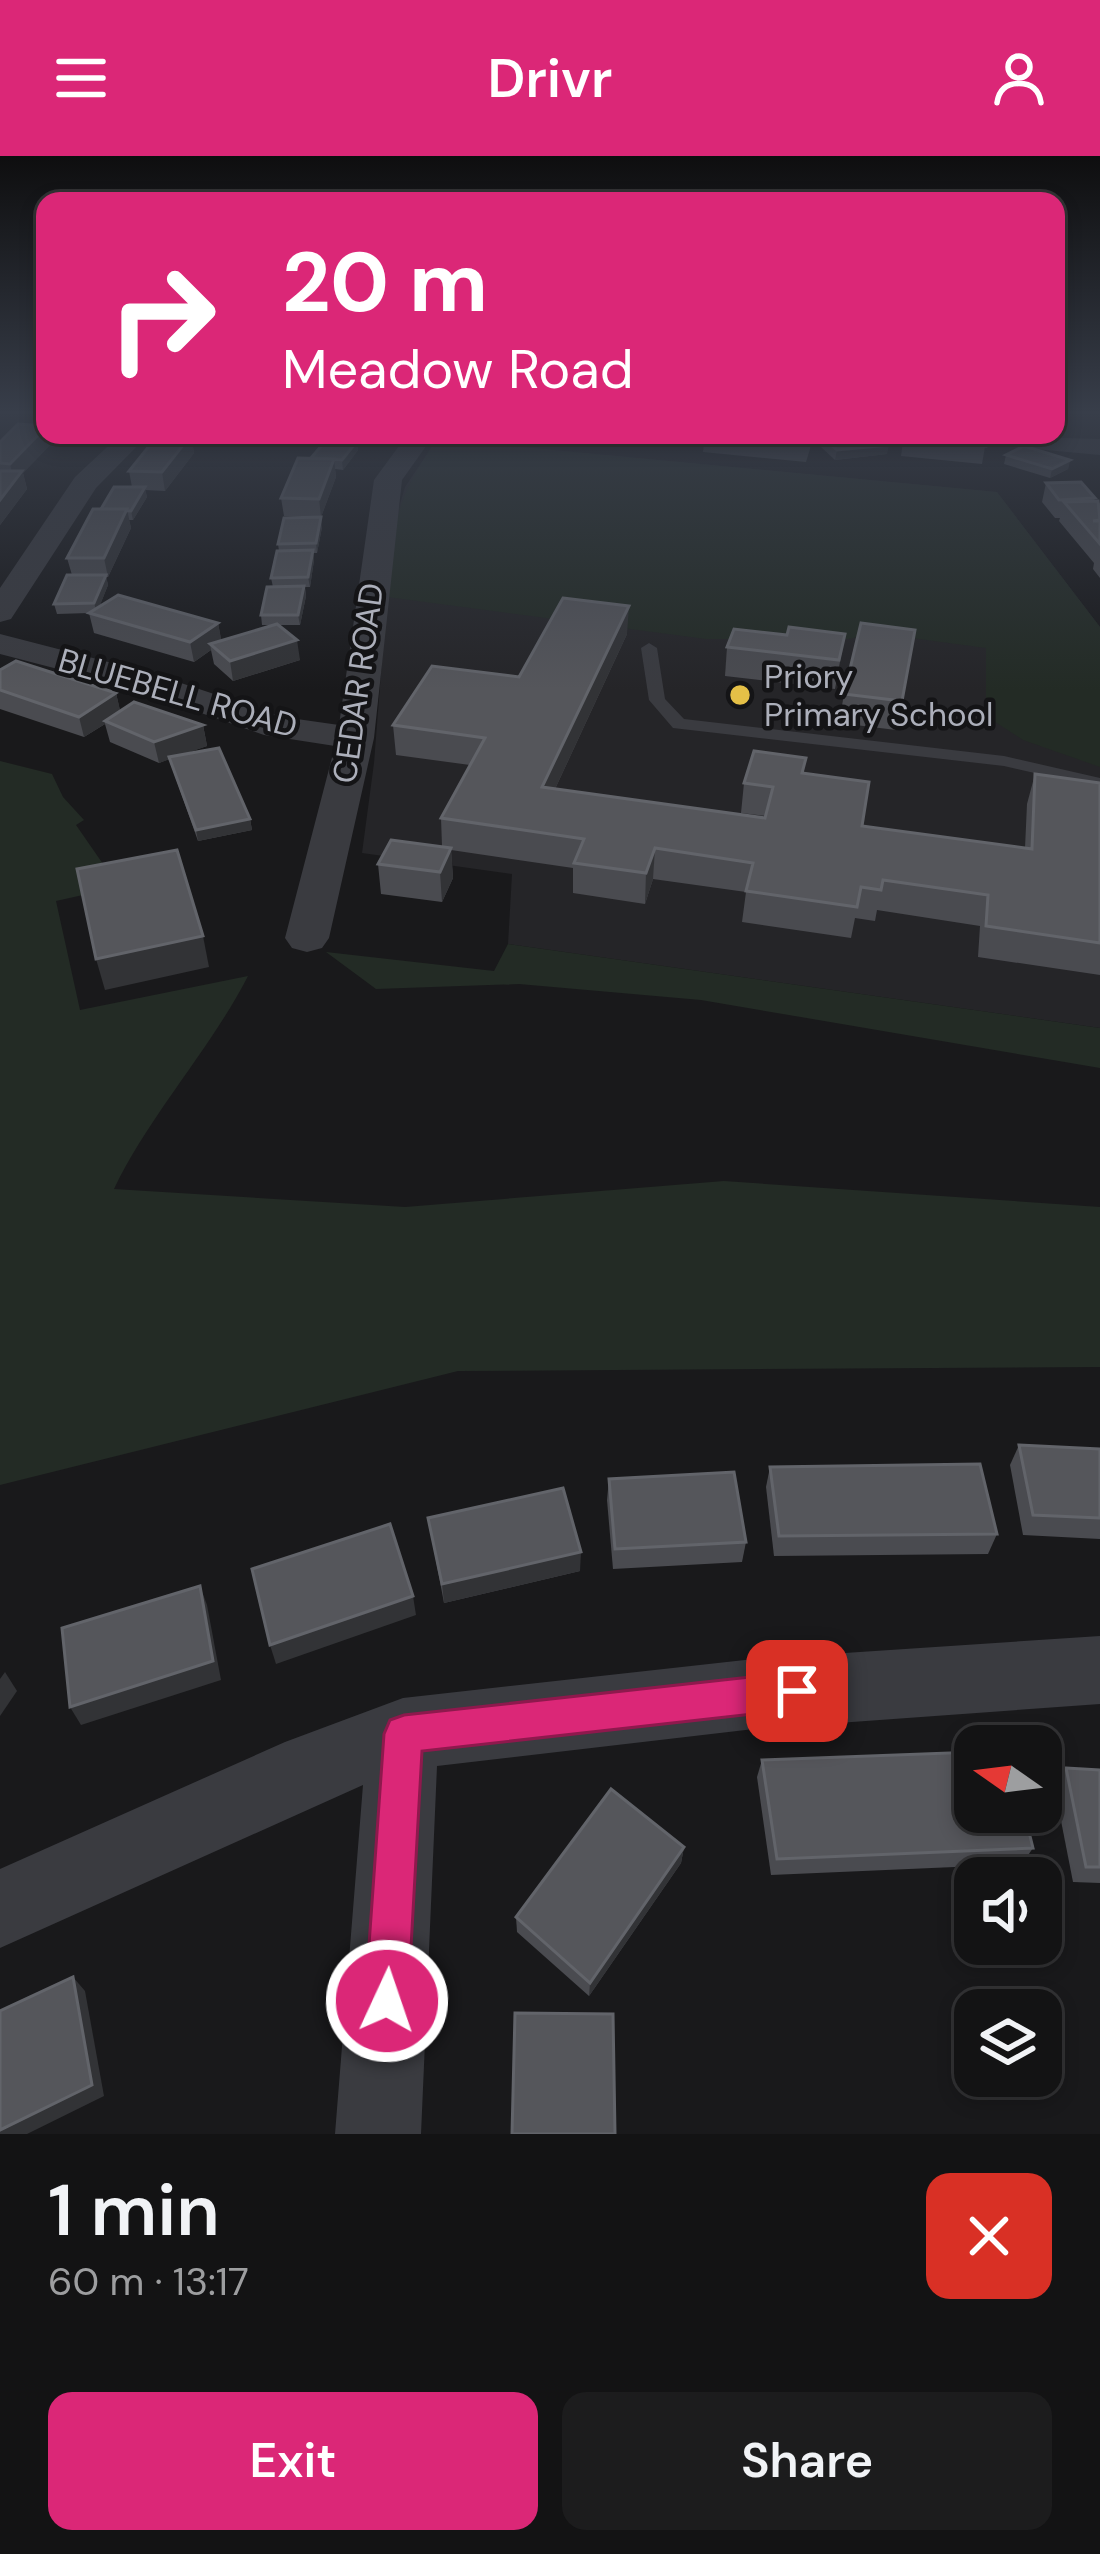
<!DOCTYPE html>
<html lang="en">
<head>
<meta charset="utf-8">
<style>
  :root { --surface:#131314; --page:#1c1c1d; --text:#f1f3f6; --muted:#9d9ea0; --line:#323234; --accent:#db2777 }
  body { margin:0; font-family:"DM Sans",sans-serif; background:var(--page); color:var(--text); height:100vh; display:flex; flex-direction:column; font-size:45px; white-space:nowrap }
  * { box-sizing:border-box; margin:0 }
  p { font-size:39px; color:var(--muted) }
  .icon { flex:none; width:66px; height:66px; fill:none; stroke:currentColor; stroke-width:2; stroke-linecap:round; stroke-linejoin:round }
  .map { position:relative; height:1978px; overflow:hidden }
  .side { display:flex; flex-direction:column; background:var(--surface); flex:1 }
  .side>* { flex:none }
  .hud { position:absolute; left:36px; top:36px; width:1029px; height:252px; border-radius:24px; box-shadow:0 6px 18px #0003,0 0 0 3px var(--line); background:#db2777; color:#fff; overflow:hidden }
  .needle { width:78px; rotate:284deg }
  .controls { position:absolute; left:954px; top:1569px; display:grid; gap:24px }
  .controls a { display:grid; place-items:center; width:108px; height:108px; border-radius:24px; background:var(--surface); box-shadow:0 6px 18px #0003,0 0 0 3px var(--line); font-size:60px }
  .pin { position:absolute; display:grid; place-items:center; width:102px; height:102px; color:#fff; margin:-51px; border-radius:24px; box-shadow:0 6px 18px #0006 }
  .me { position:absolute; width:132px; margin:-66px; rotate:3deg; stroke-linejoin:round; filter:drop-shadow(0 0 9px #0008) }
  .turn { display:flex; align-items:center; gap:42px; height:252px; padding:0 48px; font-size:54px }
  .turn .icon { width:156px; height:156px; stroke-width:2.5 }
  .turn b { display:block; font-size:84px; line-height:102px }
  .round { display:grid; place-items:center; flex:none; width:126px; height:126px; border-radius:24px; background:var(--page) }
  .summary { display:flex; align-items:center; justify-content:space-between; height:204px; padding:0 48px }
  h1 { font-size:72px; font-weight:600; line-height:90px }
  .button { display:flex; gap:24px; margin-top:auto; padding:24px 48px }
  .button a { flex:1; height:138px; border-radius:24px; background:var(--accent); color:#fff; font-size:48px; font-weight:600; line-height:138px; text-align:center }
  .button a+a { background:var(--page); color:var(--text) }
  header { display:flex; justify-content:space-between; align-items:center; height:156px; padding:0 48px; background:var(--accent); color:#fff; font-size:54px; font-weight:600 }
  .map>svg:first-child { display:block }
</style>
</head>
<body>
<header><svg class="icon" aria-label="menu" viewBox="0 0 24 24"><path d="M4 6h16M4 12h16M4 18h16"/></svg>Drivr<svg class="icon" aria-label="person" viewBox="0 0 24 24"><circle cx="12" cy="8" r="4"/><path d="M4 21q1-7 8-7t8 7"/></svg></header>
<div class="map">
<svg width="1100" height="1978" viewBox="0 0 1100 1978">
  <rect width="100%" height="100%" fill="#19191b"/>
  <!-- built -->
  <polygon fill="#252528" points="437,283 997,336 1100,471 1100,872 508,788 512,718 362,697 374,607 392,375 405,331"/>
  <!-- green -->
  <g fill="#232b25">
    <path d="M437 283 997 336 1100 471V611L1023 584 986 560V492L874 477 849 483H706L387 441C393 366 394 347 437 283Z"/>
    <path d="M0 605 52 618 63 641 84 664 76 669 119 731 56 745 80 854 248 820C210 894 150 958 114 1033L405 1051 724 1025 1100 1051V1211L458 1215 0 1329Z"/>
    <polygon points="508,788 1100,872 1100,912 701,844 519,828 376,833 326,796 494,815"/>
  </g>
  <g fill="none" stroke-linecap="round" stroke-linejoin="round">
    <!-- lane -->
    <polygon fill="#3a3b40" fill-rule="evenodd" points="649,487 657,492 665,543 684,563 1004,600 1100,622 1100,632 1004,610 673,572 649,544 641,492"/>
    <!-- street -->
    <g fill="#3a3b40" fill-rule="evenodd">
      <polygon points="120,279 148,279 96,332 11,463 0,466 0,432 75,321"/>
      <polygon points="407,279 434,279 402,324 374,582 329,782 322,792 307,796 292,792 285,782 335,590 264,579 127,531 0,498 0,478 151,517 283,561 339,569 374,324"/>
      <polygon points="956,279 1100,283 1100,299 969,287"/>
      <polygon points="1100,1480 1100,1548 754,1573 437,1610 421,1978 335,1978 363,1629 0,1792 0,1713 285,1586 403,1542 754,1503"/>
    </g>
  </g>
  <!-- wall -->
  <g fill="#4a4b50">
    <polygon points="45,279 79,279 74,284 50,282 52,287 23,317 27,333 0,369 0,286"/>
    <polygon points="333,279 369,279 362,287 358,287 358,294 343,314 335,313 336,321 321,361 284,360 281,342 311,302 333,283"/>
    <polygon points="650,279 696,279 671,288"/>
    <polygon points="705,279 812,279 810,293 806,306 703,296"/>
    <polygon points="904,279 987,279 982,308 901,300"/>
    <polygon points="822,281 887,298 835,304 820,290"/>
    <polygon points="192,285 194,297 165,335 145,334 147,341 133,364 129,364 131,372 108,421 106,421 108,429 99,451 218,467 221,484 271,469 262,469 261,459 273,431 271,422 279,395 278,388 322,371 317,397 313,397 314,404 310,431 305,431 306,440 300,469 279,469 300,504 233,525 214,508 211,494 194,506 94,477 89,457 57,458 54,448 72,419 67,402 101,353 132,331 129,315"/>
    <polygon points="1006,299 1070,304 1068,313 1050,322 1004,308"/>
    <polygon points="1046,327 1095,342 1094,345 1100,347 1100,422 1093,413 1094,407 1059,365 1060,362 1055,362 1042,346"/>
    <polygon points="915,474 896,574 839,567 844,538"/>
    <polygon points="627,478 555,633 765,662 766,660 741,657 744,627 803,617 862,670 1025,692 1027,648 1035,618 1100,627 1100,819 978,801 980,770 877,754 875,765 855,762 851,782 742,766 746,736 653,723 645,748 573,737 573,712 451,694 453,722 442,746 381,738 378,708 442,690 441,662 470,609 396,599 393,569"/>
    <polygon points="845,478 835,533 725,520 727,491 787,479"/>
    <polygon points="0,512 1,514 116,537 120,555 203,569 207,590 183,598 250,663 252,674 198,685 169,603 159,607 110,586 105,568 84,581 0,553"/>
    <polygon points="1019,1289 1100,1293 1100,1383 1023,1379 1010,1309"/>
    <polygon points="770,1311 997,1378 988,1398 774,1400 766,1331"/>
    <polygon points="609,1323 746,1386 742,1406 613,1413 607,1344"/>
    <polygon points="428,1362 580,1415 444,1447"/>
    <polygon points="762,1604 1033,1692 1022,1708 771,1719 757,1621"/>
    <polygon points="1066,1612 1100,1614 1100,1727 1073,1726 1054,1629"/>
    <polygon points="684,1691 681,1707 589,1840 517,1776 516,1761"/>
  </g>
  <!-- shaded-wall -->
  <g fill="#323336">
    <polygon points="45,272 45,279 50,279 52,287 23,317 27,333 0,369 0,344 14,325 10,308"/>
    <polygon points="186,279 199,279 192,285 194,297 165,335 162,316"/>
    <polygon points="671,279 696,279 671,288"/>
    <polygon points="358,284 358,294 343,314 342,304"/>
    <polygon points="889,289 887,298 835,304 837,294"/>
    <polygon points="334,303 336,321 321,361 319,343"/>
    <polygon points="1070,304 1068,313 1050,322 1052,313"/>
    <polygon points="145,331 147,341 133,364 131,355"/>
    <polygon points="127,353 131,372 108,421 104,402"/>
    <polygon points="321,361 322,371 317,397 316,387"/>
    <polygon points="313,394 314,404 310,431 308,421"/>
    <polygon points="106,419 108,429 97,457 94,447"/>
    <polygon points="304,430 306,440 300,469 298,459"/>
    <polygon points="629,450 627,478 542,661 542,631"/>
    <polygon points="218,467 222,487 210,488 211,494 194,506 190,486"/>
    <polygon points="297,484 300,504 233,525 230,505"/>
    <polygon points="116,537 121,558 105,565 105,568 84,581 79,561"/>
    <polygon points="203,569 207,590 159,607 154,586"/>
    <polygon points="250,663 252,674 198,685 196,674"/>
    <polygon points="451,692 453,722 442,746 440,716"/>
    <polygon points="655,692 653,723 645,748 646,717"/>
    <polygon points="203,780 209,811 105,834 96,803"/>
    <polygon points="581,1396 580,1415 444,1447 442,1428"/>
    <polygon points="200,1430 207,1449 221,1524 81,1569 70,1551"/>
    <polygon points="413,1440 416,1459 276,1508 270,1489"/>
    <polygon points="5,1516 17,1535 0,1560 0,1523"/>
    <polygon points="684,1691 681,1707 589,1840 590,1827"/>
    <polygon points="73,1821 85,1835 104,1940 27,1978 0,1978 0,1974"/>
  </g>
  <!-- building -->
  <g fill="#55565b" stroke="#62646a" stroke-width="3">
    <polygon points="18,268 45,270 45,272 10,308 0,307 0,286"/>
    <polygon points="158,279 191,279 162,316 129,315"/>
    <polygon points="711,279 811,279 808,288"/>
    <polygon points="839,279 877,279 889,289 837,294 822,281"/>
    <polygon points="904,279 987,279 986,290 904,282"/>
    <polygon points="328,282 358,284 342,304 311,302"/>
    <polygon points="1024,290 1070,304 1052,313 1006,299"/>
    <polygon points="298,302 334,303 319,343 281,342"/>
    <polygon points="0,315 22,315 0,344"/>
    <polygon points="1081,326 1095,342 1059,344 1046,327"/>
    <polygon points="114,331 145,331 131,355 101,353"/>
    <polygon points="1098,345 1100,364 1093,365 1100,365 1100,388 1064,346"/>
    <polygon points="93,353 127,353 104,402 67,402"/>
    <polygon points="321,361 316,387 278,388 284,362"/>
    <polygon points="313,394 308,421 271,422 277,395"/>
    <polygon points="67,419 106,419 94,447 54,448"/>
    <polygon points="304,430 298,459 261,459 267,431"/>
    <polygon points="118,439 218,467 190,486 89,457"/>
    <polygon points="563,442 629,450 542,631 765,662 773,631 744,627 754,595 806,602 802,617 869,626 862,670 1032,693 1035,618 1100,627 1100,787 986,770 988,739 883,724 881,734 861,731 857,751 746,735 753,707 655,692 646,717 574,707 584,683 441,662 485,582 393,569 432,510 519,521"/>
    <polygon points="861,467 915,474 902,545 844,538"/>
    <polygon points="277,468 297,484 230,505 210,488"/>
    <polygon points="789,471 845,478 839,504 727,491 734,473 787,479"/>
    <polygon points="16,505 116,537 79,561 0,534 0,514"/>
    <polygon points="134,546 203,569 154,586 105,565"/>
    <polygon points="219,592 250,663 196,674 169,601"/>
    <polygon points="391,684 451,692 440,716 378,708"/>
    <polygon points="177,694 203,780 96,803 77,713"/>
    <polygon points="1019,1289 1100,1293 1100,1362 1033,1359"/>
    <polygon points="980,1308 997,1378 779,1380 770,1311"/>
    <polygon points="734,1316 746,1386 615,1393 609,1323"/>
    <polygon points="563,1332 581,1396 442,1428 428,1362"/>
    <polygon points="390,1368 413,1440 270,1489 252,1413"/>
    <polygon points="200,1430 213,1505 70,1551 62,1472"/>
    <polygon points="975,1596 975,1656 1024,1656 1033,1692 777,1703 762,1604"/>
    <polygon points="1066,1612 1100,1614 1100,1711 1086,1711"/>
    <polygon points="611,1633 684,1691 590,1827 516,1761"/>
    <polygon points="73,1821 92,1929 0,1974 0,1855"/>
    <polygon points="515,1857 613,1858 615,1978 512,1978"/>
  </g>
  <!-- sky -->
  <linearGradient id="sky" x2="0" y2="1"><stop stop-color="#0e0e0f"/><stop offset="0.48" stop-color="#383e4a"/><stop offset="1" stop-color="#383e4a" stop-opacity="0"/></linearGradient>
  <rect width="1100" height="534" fill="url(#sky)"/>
  <!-- route -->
  <polygon fill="#db2777" stroke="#8e194d" stroke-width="3" points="797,1516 811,1522 816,1535 811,1548 797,1553 422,1595 408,1845 402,1860 387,1866 371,1860 365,1845 384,1578 390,1564 404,1559"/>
  <!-- markers -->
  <circle fill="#e5c047" stroke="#141416" stroke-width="4.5" cx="740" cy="539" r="12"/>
  <g text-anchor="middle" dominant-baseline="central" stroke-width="9" stroke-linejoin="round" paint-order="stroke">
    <!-- far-poi labels -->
    <g font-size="33" fill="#acafba" stroke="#141416" text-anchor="start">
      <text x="764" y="520">Priory<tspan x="764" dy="38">Primary School</tspan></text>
    </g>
    <!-- far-street labels -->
    <g font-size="33" fill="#acafba" stroke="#141416">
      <text transform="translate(358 527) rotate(-82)">CEDAR ROAD</text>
      <text transform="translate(178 537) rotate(16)">BLUEBELL ROAD</text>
    </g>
  </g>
</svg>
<div class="controls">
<a><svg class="needle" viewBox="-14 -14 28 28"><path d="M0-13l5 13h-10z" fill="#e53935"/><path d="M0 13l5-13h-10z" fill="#9d9ea0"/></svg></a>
<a><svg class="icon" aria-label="sound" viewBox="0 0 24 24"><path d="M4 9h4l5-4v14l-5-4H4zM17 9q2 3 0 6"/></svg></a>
<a><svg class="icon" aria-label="layers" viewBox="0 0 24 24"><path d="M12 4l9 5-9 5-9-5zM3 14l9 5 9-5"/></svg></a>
</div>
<div class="pin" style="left:797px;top:1535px;background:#d93025"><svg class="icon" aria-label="arrive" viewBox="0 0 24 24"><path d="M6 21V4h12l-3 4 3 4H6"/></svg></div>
<svg class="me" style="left:387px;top:1845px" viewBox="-20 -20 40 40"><circle r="17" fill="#db2777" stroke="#fff" stroke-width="3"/><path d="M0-11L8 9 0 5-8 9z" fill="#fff"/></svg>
<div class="hud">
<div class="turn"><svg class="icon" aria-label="right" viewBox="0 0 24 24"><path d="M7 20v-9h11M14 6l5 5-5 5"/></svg><div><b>20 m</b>Meadow Road</div></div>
</div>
</div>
<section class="side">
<div class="summary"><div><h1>1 min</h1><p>60 m · 13:17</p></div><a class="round" style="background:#d93025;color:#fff"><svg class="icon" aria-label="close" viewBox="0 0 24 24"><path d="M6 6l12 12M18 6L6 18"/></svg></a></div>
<div class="button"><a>Exit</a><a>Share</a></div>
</section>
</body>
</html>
